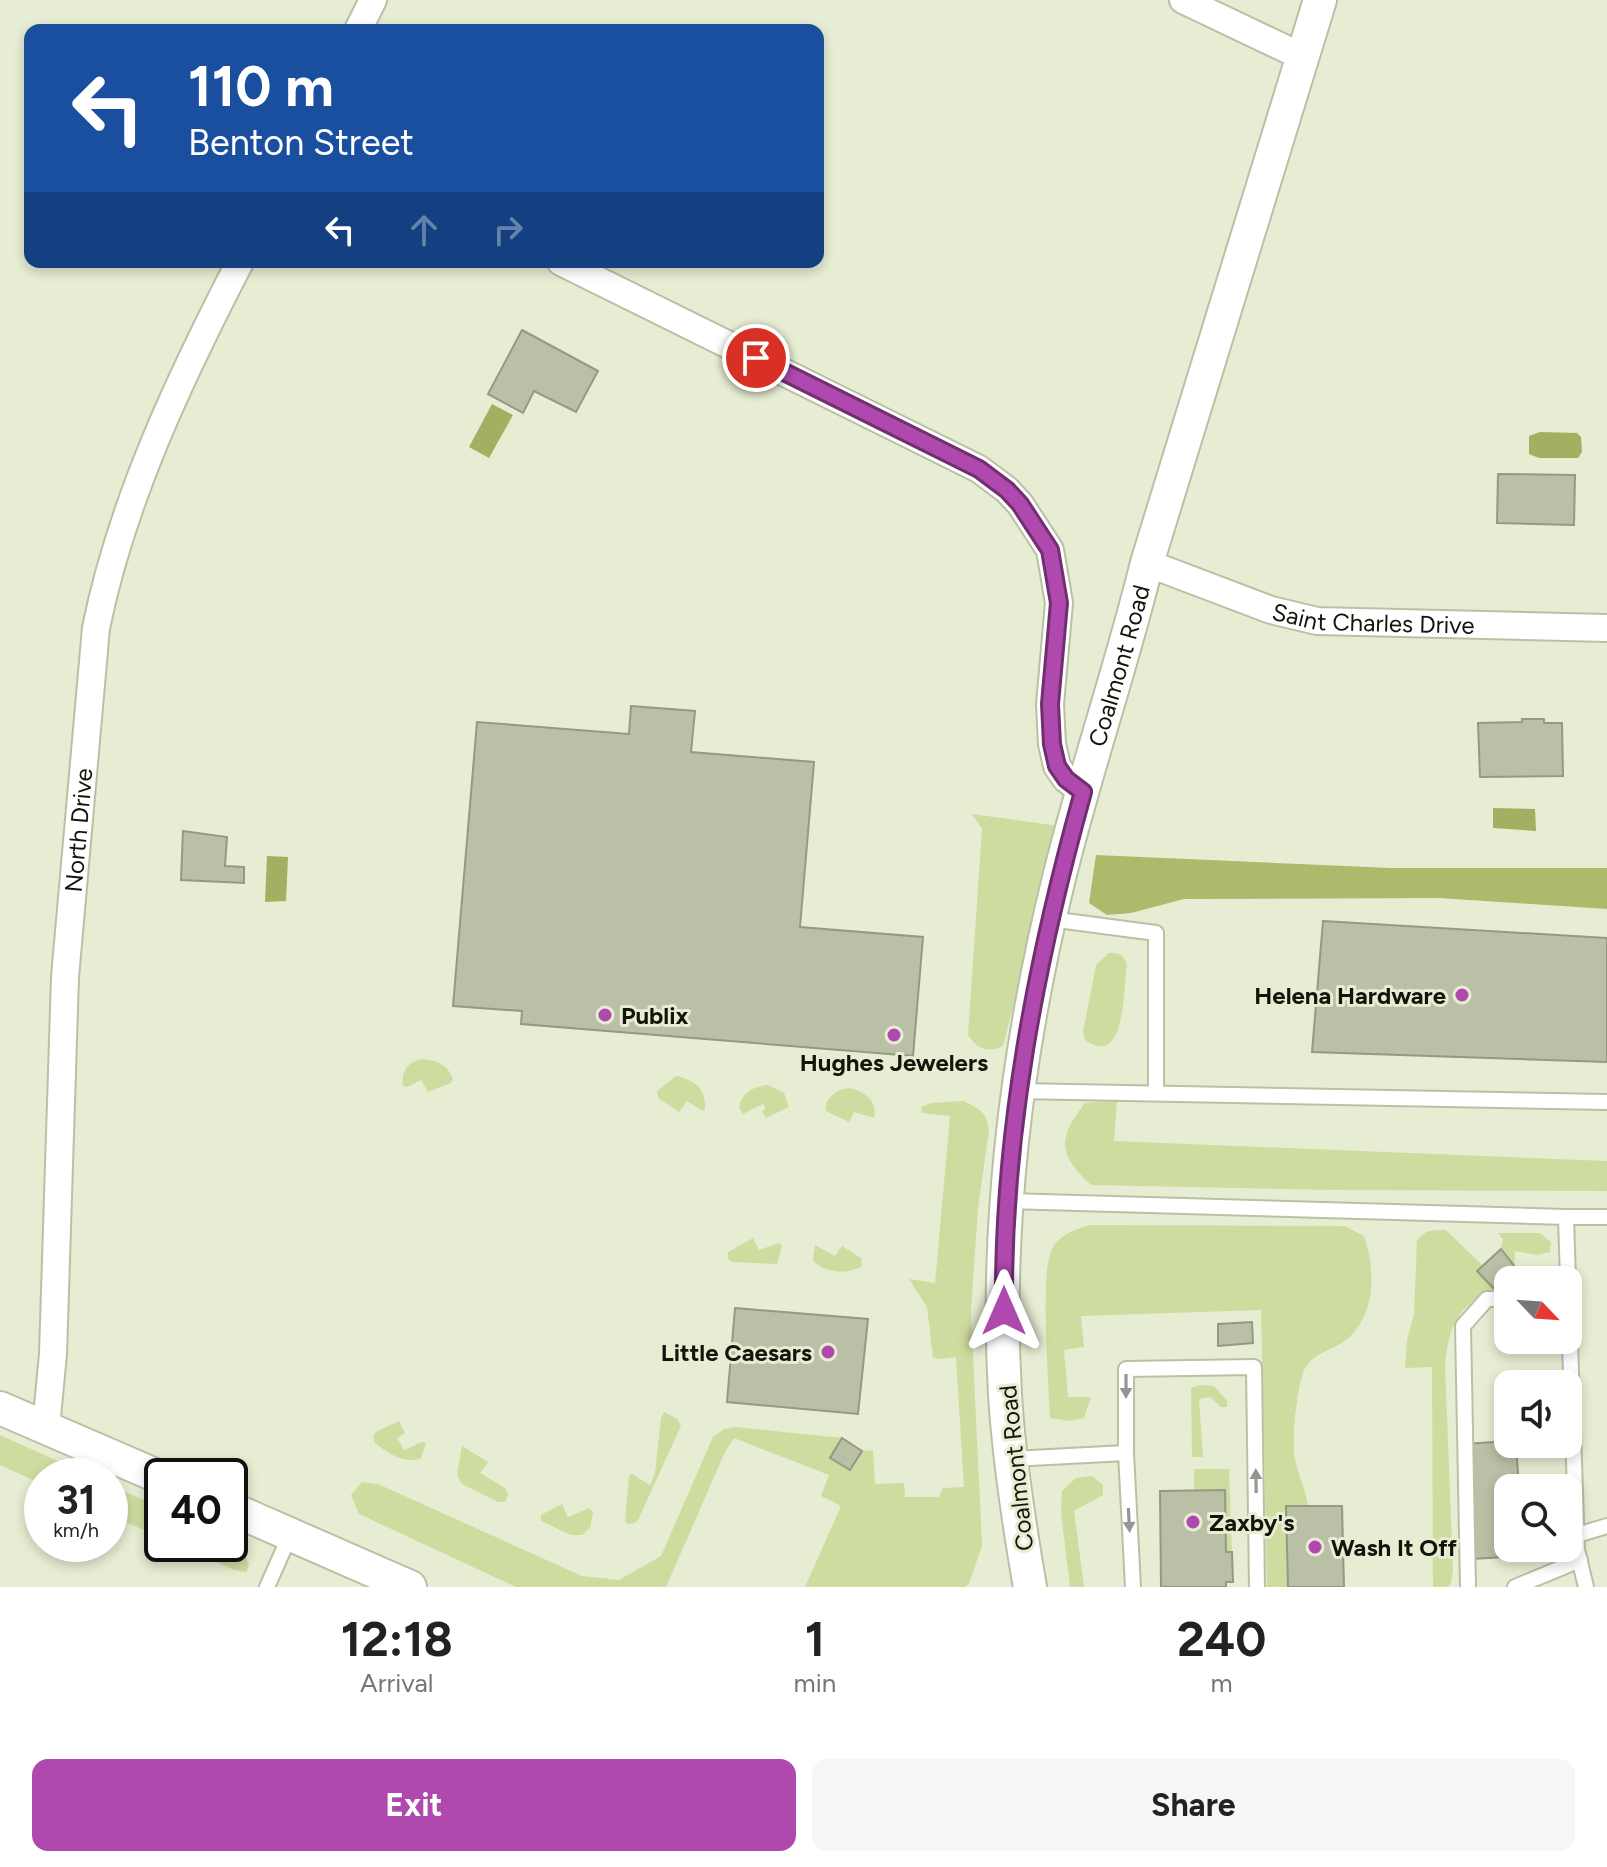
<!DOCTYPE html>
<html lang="en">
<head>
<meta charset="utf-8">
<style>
  :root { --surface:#fff; --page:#f6f6f6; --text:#222; --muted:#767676; --accent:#af49ad }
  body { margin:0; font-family:Figtree,sans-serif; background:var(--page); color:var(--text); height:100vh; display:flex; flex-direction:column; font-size:30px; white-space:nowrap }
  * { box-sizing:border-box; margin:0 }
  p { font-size:26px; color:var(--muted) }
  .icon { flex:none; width:44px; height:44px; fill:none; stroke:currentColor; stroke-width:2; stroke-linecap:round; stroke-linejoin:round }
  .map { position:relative; height:1587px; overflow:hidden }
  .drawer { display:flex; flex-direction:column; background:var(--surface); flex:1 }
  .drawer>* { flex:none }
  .hud { position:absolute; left:24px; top:24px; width:800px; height:244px; border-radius:16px; box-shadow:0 4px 12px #0003; background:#1a4fa0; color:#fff; overflow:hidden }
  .needle { width:52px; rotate:115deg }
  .tools { position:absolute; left:1494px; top:1266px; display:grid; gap:16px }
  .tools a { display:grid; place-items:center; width:88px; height:88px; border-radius:16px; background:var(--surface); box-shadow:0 4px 12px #0003; font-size:40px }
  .speed { position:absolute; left:24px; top:1458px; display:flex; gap:16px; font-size:40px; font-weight:700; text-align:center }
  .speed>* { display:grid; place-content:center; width:104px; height:104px; border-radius:50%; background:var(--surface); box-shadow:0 4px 12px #0003; line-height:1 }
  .speed small { font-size:20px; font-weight:400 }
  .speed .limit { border:4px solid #111; border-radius:12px; background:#fff; color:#111 }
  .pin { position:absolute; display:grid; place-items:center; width:68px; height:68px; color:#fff; margin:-34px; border:4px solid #fff; border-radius:50%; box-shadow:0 2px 8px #0007 }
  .me { position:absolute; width:88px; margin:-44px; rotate:0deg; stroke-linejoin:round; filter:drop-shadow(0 0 6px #0008) }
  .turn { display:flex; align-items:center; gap:28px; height:168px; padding:0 32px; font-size:36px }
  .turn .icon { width:104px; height:104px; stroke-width:2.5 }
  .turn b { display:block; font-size:56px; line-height:68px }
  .lanes { display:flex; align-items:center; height:76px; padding:0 32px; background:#0003; justify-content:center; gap:40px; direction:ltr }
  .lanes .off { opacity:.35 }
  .eta { display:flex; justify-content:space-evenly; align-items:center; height:136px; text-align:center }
  .eta b { font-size:48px; font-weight:700; line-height:56px }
  .primary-button { display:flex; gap:16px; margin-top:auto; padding:16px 32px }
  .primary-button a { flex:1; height:92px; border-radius:16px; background:var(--accent); color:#fff; font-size:32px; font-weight:700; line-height:92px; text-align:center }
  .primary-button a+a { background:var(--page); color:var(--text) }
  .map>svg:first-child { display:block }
</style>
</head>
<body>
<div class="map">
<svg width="1607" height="1587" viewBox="0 0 1607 1587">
  <rect width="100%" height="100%" fill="#e6edd2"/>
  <!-- green -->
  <g fill="#cfdca0">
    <path d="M972 814 1059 826 1003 1046C987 1054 976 1048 968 1035L982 829Z"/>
    <path d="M1109 953C1119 953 1124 954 1127 965 1123 990 1126 1069 1085 1040L1083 1032 1096 965Z"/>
    <path d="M423 1059C438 1061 447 1064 453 1079L451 1083 428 1092 421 1080 407 1087 403 1086C401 1071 408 1061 423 1059Z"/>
    <path d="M676 1076C695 1080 706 1088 705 1109L703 1111 687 1101 679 1112 658 1098 657 1091Z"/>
    <path d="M768 1085 784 1093 789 1107 766 1118 762 1111 766 1109 763 1104 743 1114 739 1107C742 1092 754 1086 768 1085Z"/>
    <path d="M848 1088C864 1090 878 1101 874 1118L854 1112 849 1122 826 1111C824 1098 837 1090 848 1088Z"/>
    <path d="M1117 1100 1114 1141 1607 1161V1191L1337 1190 1091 1185C1058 1154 1057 1139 1085 1103Z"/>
    <path d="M964 1101C979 1109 987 1112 989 1130L978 1208 971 1311 982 1546 969 1583 965 1587H805L841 1506 821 1496 829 1475 734 1438 725 1452 666 1587H516L359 1514 351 1495 362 1482 378 1484 582 1576 619 1580 661 1556 713 1437 724 1429 736 1427 842 1438 830 1458 850 1470 862 1451 873 1450 875 1484 904 1483 905 1497H939L943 1488 964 1487 956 1357 940 1359 933 1357 927 1307 909 1279 935 1283 950 1116 922 1113 921 1107 931 1103Z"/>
    <path d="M1091 1225 1345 1226 1364 1236C1376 1269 1376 1316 1346 1340 1332 1351 1310 1353 1303 1373 1297 1390 1291 1441 1295 1459 1298 1475 1306 1489 1308 1506L1286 1507 1288 1587H1267L1261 1310 1081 1316 1084 1347 1064 1350 1068 1397H1091L1084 1418 1069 1421 1050 1418C1049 1383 1040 1279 1051 1251 1058 1235 1076 1229 1091 1225Z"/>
    <path d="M1436 1230H1446L1483 1266 1493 1287 1515 1267 1501 1249 1503 1240 1498 1233H1540L1551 1242 1550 1252 1537 1255 1515 1251 1514 1280H1508V1294C1461 1294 1449 1323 1445 1365L1453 1570 1451 1583 1447 1587H1433L1432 1367 1405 1368 1407 1339 1414 1315 1417 1240 1426 1232Z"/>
    <polygon points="753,1238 759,1250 779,1243 782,1246 777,1264 732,1262 728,1259 728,1252"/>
    <path d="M815 1245 835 1256 842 1246 861 1258 862 1266C849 1275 823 1273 813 1260Z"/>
    <polygon points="1200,1385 1214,1386 1227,1401 1227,1407 1221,1407 1210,1397 1199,1399 1203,1457 1192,1457 1191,1388"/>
    <polygon points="664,1412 677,1419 681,1426 638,1520 635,1523 628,1524 625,1522 629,1476 632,1474 650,1485 655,1473 661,1418"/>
    <path d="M399 1421 405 1433 397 1438 404 1450 422 1442 426 1443 421 1458C406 1465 387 1453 375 1443L373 1437 376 1432Z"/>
    <polygon points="0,1435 91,1476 42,1476 42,1484 0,1465"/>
    <polygon points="462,1446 488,1462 480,1473 505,1488 508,1495 505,1502 498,1502 462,1484 457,1475"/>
    <polygon points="1194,1469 1229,1469 1232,1552 1226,1552 1225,1490 1194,1491"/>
    <polygon points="1092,1476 1103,1485 1103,1495 1074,1511 1084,1587 1070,1587 1061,1512 1062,1491 1076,1478"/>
    <polygon points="110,1485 162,1508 162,1538 110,1515"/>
    <polygon points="562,1504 568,1517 589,1508 593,1512 590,1528 582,1535 571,1535 541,1521 541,1515"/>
    <polygon points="230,1539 244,1552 249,1565 246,1572 234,1570 176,1544 230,1544"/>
  </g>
  <!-- forest -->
  <polygon fill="#abbb6b" points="1096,855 1391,868 1607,868 1607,909 1439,898 1184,899 1131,913 1107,915 1089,903"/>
  <!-- water -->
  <g fill="#a1b161">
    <polygon points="492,404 513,415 489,458 469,447"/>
    <polygon points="1540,432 1577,433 1581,437 1582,452 1578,458 1539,458 1529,454 1529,436"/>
    <polygon points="1493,808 1535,809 1536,831 1493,828"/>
    <polygon points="267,856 288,857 286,901 265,902"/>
  </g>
  <!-- building -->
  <g fill="#bac0a6" stroke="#939a80" stroke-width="2">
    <polygon points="522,330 598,371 576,412 534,391 523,413 488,394"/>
    <polygon points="1498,474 1575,475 1574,525 1497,523"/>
    <polygon points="631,706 695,711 691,752 814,762 800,927 923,937 913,1056 521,1024 522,1011 453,1006 477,722 629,734"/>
    <polygon points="1522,719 1544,719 1544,723 1562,723 1563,776 1480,777 1478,723 1522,722"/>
    <polygon points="183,831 227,837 225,866 244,867 244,883 181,880"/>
    <polygon points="1323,921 1607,938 1607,1062 1312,1052"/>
    <polygon points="1501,1249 1515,1267 1493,1288 1477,1271"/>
    <polygon points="735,1308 868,1319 858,1414 727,1402"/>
    <polygon points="1252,1322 1253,1343 1218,1346 1218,1324"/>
    <polygon points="842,1438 862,1451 850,1470 830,1458"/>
    <polygon points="1508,1441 1508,1444 1516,1444 1519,1488 1508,1488 1508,1548 1523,1548 1523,1556 1472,1559 1465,1444"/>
    <polygon points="1225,1490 1226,1552 1232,1552 1233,1582 1226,1582 1226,1587 1161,1587 1160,1491"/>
    <polygon points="1286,1506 1342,1506 1344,1587 1288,1587"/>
  </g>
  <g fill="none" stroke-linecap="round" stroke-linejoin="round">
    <!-- service casing -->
    <g stroke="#bac0a6" stroke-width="18">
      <g id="service">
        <polyline points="1050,919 1156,933 1156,1093"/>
        <polyline points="1018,1091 1607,1102"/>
        <polyline points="1008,1201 1566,1217 1568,1280"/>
        <polyline points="1566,1217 1607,1217"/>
        <polyline points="1568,1284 1577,1550 1586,1587"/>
        <polyline points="1012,1459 1126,1453"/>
        <polyline points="1577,1535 1607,1526"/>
        <polyline points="267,1587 290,1535"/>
        <polyline points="1133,1587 1126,1453 1126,1369 1254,1367 1257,1587"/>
        <polyline points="1468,1587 1463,1326 1487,1299 1508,1299"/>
        <polyline points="1515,1587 1580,1560"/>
      </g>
    </g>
    <!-- minor casing -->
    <g stroke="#bac0a6" stroke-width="30">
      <g id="minor">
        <polyline points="1183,0 1303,57"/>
        <polyline points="358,30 373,0"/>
        <polyline points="561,262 979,469 1007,490 1020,504 1050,550 1059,603 1050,704 1052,744 1057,766 1066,779 1083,792"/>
        <path id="s1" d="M1147 563 1271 610 1317 621 1607 628"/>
        <path id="s2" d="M46 1427 53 1354 65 977 96 628C122 500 180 378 240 262"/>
      </g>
    </g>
    <!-- tertiary casing -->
    <g stroke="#bac0a6" stroke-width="36">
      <g id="tertiary">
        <polyline points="0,1408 162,1478"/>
        <polyline points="230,1508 410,1587"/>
        <path id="s3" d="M1030 1587C1019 1524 1009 1459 1005 1395 995 1222 1018 1045 1059 878 1085 772 1121 669 1147 563L1320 0"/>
      </g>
    </g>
    <!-- service -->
    <use href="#service" stroke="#fff" stroke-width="14"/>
    <!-- minor -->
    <use href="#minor" stroke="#fff" stroke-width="26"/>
    <!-- tertiary -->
    <use href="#tertiary" stroke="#fff" stroke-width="32"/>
  </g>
  <!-- one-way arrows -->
  <defs><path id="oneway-solid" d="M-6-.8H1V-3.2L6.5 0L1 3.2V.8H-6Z" transform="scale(2)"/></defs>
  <g fill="#959691">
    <use href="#oneway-solid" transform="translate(1126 1386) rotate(90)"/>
    <use href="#oneway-solid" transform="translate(1256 1481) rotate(-91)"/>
    <use href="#oneway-solid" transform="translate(1129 1520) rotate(87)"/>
  </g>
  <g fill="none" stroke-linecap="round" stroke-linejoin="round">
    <!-- route casing -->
    <g stroke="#722f70" stroke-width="20">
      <path id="route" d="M756 358 979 469 1007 490 1020 504 1050 550 1059 603 1050 704 1052 744 1057 766 1066 779 1083 792C1036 961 1002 1135 1004 1311"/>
    </g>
    <!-- route -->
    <use href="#route" stroke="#af49ad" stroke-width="14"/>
  </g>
  <!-- markers -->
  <g fill="#af49ad" stroke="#e6edd2" stroke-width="3">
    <circle cx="1462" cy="995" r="8"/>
    <circle cx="605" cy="1015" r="8"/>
    <circle cx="894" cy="1035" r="8"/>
    <circle cx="828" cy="1352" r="8"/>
    <circle cx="1193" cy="1522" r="8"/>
    <circle cx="1315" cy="1547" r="8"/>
  </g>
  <g text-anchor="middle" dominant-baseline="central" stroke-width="6" stroke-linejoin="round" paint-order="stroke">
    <!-- street labels -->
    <g font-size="24" fill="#13150b" stroke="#e6edd2">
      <text stroke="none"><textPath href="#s1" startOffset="236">Saint Charles Drive</textPath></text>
      <text stroke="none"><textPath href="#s3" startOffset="936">Coalmont Road</textPath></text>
      <text stroke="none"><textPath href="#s2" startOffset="598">North Drive</textPath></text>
      <text transform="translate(1016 1468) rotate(-96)">Coalmont Road</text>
    </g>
    <!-- poi labels -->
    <g font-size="24" font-weight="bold" fill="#13150b" stroke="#e6edd2" text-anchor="start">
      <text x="1446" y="995" text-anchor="end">Helena Hardware</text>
      <text x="621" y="1015">Publix</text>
      <text x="894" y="1062" text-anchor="middle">Hughes Jewelers</text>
      <text x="812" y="1352" text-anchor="end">Little Caesars</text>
      <text x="1209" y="1522">Zaxby's</text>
      <text x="1331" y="1547">Wash It Off</text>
    </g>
  </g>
</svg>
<div class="tools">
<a><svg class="needle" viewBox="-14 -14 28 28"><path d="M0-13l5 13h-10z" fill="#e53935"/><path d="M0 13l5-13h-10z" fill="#767676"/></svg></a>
<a><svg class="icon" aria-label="sound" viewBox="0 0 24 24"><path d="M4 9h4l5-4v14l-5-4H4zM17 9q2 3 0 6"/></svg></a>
<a><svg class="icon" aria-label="search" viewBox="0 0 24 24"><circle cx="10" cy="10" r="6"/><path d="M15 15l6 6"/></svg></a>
</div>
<div class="speed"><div>31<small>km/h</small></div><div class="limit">40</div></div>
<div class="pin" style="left:756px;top:358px;background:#d93025"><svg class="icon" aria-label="arrive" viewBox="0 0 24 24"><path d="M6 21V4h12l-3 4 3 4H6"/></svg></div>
<svg class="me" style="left:1004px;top:1311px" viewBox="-20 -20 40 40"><path d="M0-17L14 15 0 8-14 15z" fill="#af49ad" stroke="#fff" stroke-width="4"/></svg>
<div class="hud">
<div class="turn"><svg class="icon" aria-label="left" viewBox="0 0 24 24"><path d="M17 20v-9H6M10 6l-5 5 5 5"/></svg><div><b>110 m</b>Benton Street</div></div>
<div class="lanes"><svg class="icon" aria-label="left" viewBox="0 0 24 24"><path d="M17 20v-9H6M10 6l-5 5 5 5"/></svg><svg class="icon off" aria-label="ahead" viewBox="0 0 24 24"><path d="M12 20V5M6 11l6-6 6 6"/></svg><svg class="icon off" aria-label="right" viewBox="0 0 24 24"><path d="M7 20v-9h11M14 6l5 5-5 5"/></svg></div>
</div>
</div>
<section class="drawer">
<div class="eta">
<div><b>12:18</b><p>Arrival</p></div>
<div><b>1</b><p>min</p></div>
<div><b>240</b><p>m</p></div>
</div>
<div class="primary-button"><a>Exit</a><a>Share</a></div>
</section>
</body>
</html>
